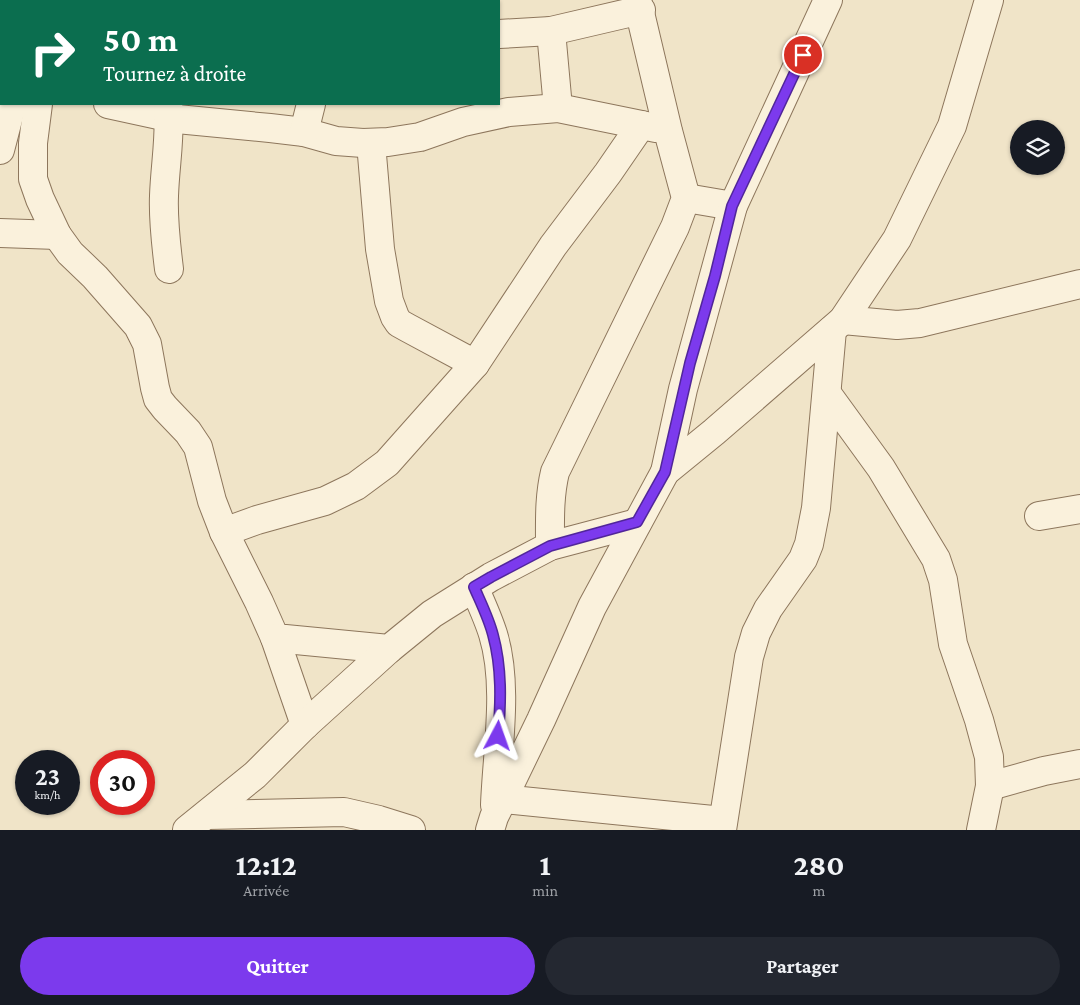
<!DOCTYPE html>
<html lang="fr">
<head>
<meta charset="utf-8">
<style>
  :root { --surface:#171b24; --page:#242831; --text:#f1f3f6; --muted:#9ea1a6; --accent:#7c3aed }
  body { margin:0; font-family:"Crimson Pro",serif; background:var(--page); color:var(--text); height:100vh; display:flex; flex-direction:column; font-size:19px; white-space:nowrap }
  * { box-sizing:border-box; margin:0 }
  p { font-size:16px; color:var(--muted) }
  .icon { flex:none; width:28px; height:28px; fill:none; stroke:currentColor; stroke-width:2; stroke-linecap:round; stroke-linejoin:round }
  .map { position:relative; height:830px; overflow:hidden }
  .sheet { display:flex; flex-direction:column; background:var(--surface); flex:1 }
  .sheet>* { flex:none }
  .banner { position:absolute; left:0px; top:0px; width:500px; height:105px; box-shadow:0 1px 4px #0004; background:#0b6e4f; color:#fff; overflow:hidden }
  .controls { position:absolute; left:1010px; top:120px; display:grid; gap:10px }
  .controls a { display:grid; place-items:center; width:55px; height:55px; border-radius:50%; background:var(--surface); box-shadow:0 1px 4px #0004; font-size:25px }
  .speed { position:absolute; left:15px; top:750px; display:flex; gap:10px; font-size:25px; font-weight:700; text-align:center }
  .speed>* { display:grid; place-content:center; width:65px; height:65px; border-radius:50%; background:var(--surface); box-shadow:0 1px 4px #0004; line-height:1 }
  .speed small { font-size:12px; font-weight:400 }
  .speed .limit { border:8px solid #d22; background:#fff; color:#111 }
  .pin { position:absolute; display:grid; place-items:center; width:42px; height:42px; color:#fff; margin:-21px; border:2px solid #fff; border-radius:50%; box-shadow:0 1px 5px #0007 }
  .me { position:absolute; width:55px; margin:-28px; rotate:4deg; stroke-linejoin:round; filter:drop-shadow(0 0 4px #0008) }
  .turn { display:flex; align-items:center; gap:18px; height:105px; padding:0 20px; font-size:22px }
  .turn .icon { width:65px; height:65px; stroke-width:2.5 }
  .turn b { display:block; font-size:35px; line-height:42px }
  .eta { display:flex; justify-content:space-evenly; align-items:center; height:85px; text-align:center }
  .eta b { font-size:30px; font-weight:700; line-height:35px }
  .cta { display:flex; gap:10px; margin-top:auto; padding:10px 20px }
  .cta a { flex:1; height:58px; border-radius:30px; background:var(--accent); color:#fff; font-size:20px; font-weight:700; line-height:58px; text-align:center }
  .cta a+a { background:var(--page); color:var(--text) }
  .map>svg:first-child { display:block }
</style>
</head>
<body>
<div class="map">
<svg width="1080" height="830" viewBox="0 0 1080 830">
  <rect width="100%" height="100%" fill="#f0e4c8"/>
  <g fill="none" stroke-linecap="round" stroke-linejoin="round">
    <!-- minor casing -->
    <g stroke="#8d765c" stroke-width="30">
      <g id="minor">
        <polyline points="39,1 39,0"/>
        <polyline points="321,1 321,0"/>
        <polyline points="399,1 399,0"/>
        <polyline points="551,31 558,108"/>
        <polyline points="499,34 551,31 641,10"/>
        <polyline points="38,104 33,143 33,179 40,199 57,235 70,253 95,277 138,326 147,344 155,388 158,399 165,408 188,432 198,447 212,501 224,532 259,602 275,638 389,649 432,614 491,577 550,546 637,523"/>
        <polyline points="108,104 177,119 270,128 304,132 336,141 363,143 388,142 420,137 463,122 509,112 558,108 656,128"/>
        <path d="M168 104C171 134 165 165 164 196 163 220 166 245 169 269"/>
        <polyline points="304,132 311,104"/>
        <polyline points="371,143 380,249 389,301 395,317 399,323 408,328 475,364"/>
        <polyline points="0,150 12,104"/>
        <polyline points="686,198 733,206"/>
        <polyline points="0,233 57,235"/>
        <polyline points="843,320 897,325 920,323 1080,284"/>
        <polyline points="828,395 881,468 936,559 943,580 953,644 979,720 989,757 990,786 981,830"/>
        <polyline points="665,472 683,389 733,206 828,0"/>
        <polyline points="1039,516 1080,509"/>
        <polyline points="224,532 257,520 325,501 356,486 387,463 475,364 553,246 608,173 641,125"/>
        <path d="M550 546C550 521 549 497 555 472L675 227 686 198 668 131 637 0"/>
        <path d="M474 587C481 603 488 618 493 634 509 686 497 751 495 805"/>
        <polyline points="275,638 305,725"/>
        <polyline points="990,786 1044,771 1080,764"/>
        <polyline points="503,799 723,821"/>
        <polyline points="207,815 344,812 379,820 411,830"/>
        <polyline points="187,830 255,775 305,725 389,649"/>
        <polyline points="490,830 494,817 541,720 592,607 665,472 714,432 843,320 897,239 952,126 989,0"/>
        <polyline points="722,830 749,657 756,633 768,609 803,559 809,544 816,508 832,330"/>
      </g>
    </g>
    <!-- minor -->
    <use href="#minor" stroke="#faf1dc" stroke-width="28"/>
  </g>
  <g fill="none" stroke-linecap="round" stroke-linejoin="round">
    <!-- route casing -->
    <g stroke="#51269a" stroke-width="12">
      <path id="route" d="M498 736C501 702 502 668 493 635 489 619 481 603 474 587L491 577 550 546 637 522 665 472 690 363 715 276 732 206 803 55"/>
    </g>
    <!-- route -->
    <use href="#route" stroke="#7c3aed" stroke-width="9"/>
  </g>
</svg>
<div class="controls">
<a><svg class="icon" aria-label="layers" viewBox="0 0 24 24"><path d="M12 4l9 5-9 5-9-5zM3 14l9 5 9-5"/></svg></a>
</div>
<div class="speed"><div>23<small>km/h</small></div><div class="limit">30</div></div>
<div class="pin" style="left:803px;top:55px;background:#d93025"><svg class="icon" aria-label="arrive" viewBox="0 0 24 24"><path d="M6 21V4h12l-3 4 3 4H6"/></svg></div>
<svg class="me" style="left:498px;top:736px" viewBox="-20 -20 40 40"><path d="M0-17L14 15 0 8-14 15z" fill="#7c3aed" stroke="#fff" stroke-width="4"/></svg>
<div class="banner">
<div class="turn"><svg class="icon" aria-label="right" viewBox="0 0 24 24"><path d="M7 20v-9h11M14 6l5 5-5 5"/></svg><div><b>50 m</b>Tournez à droite</div></div>
</div>
</div>
<section class="sheet">
<div class="eta">
<div><b>12:12</b><p>Arrivée</p></div>
<div><b>1</b><p>min</p></div>
<div><b>280</b><p>m</p></div>
</div>
<div class="cta"><a>Quitter</a><a>Partager</a></div>
</section>
</body>
</html>
